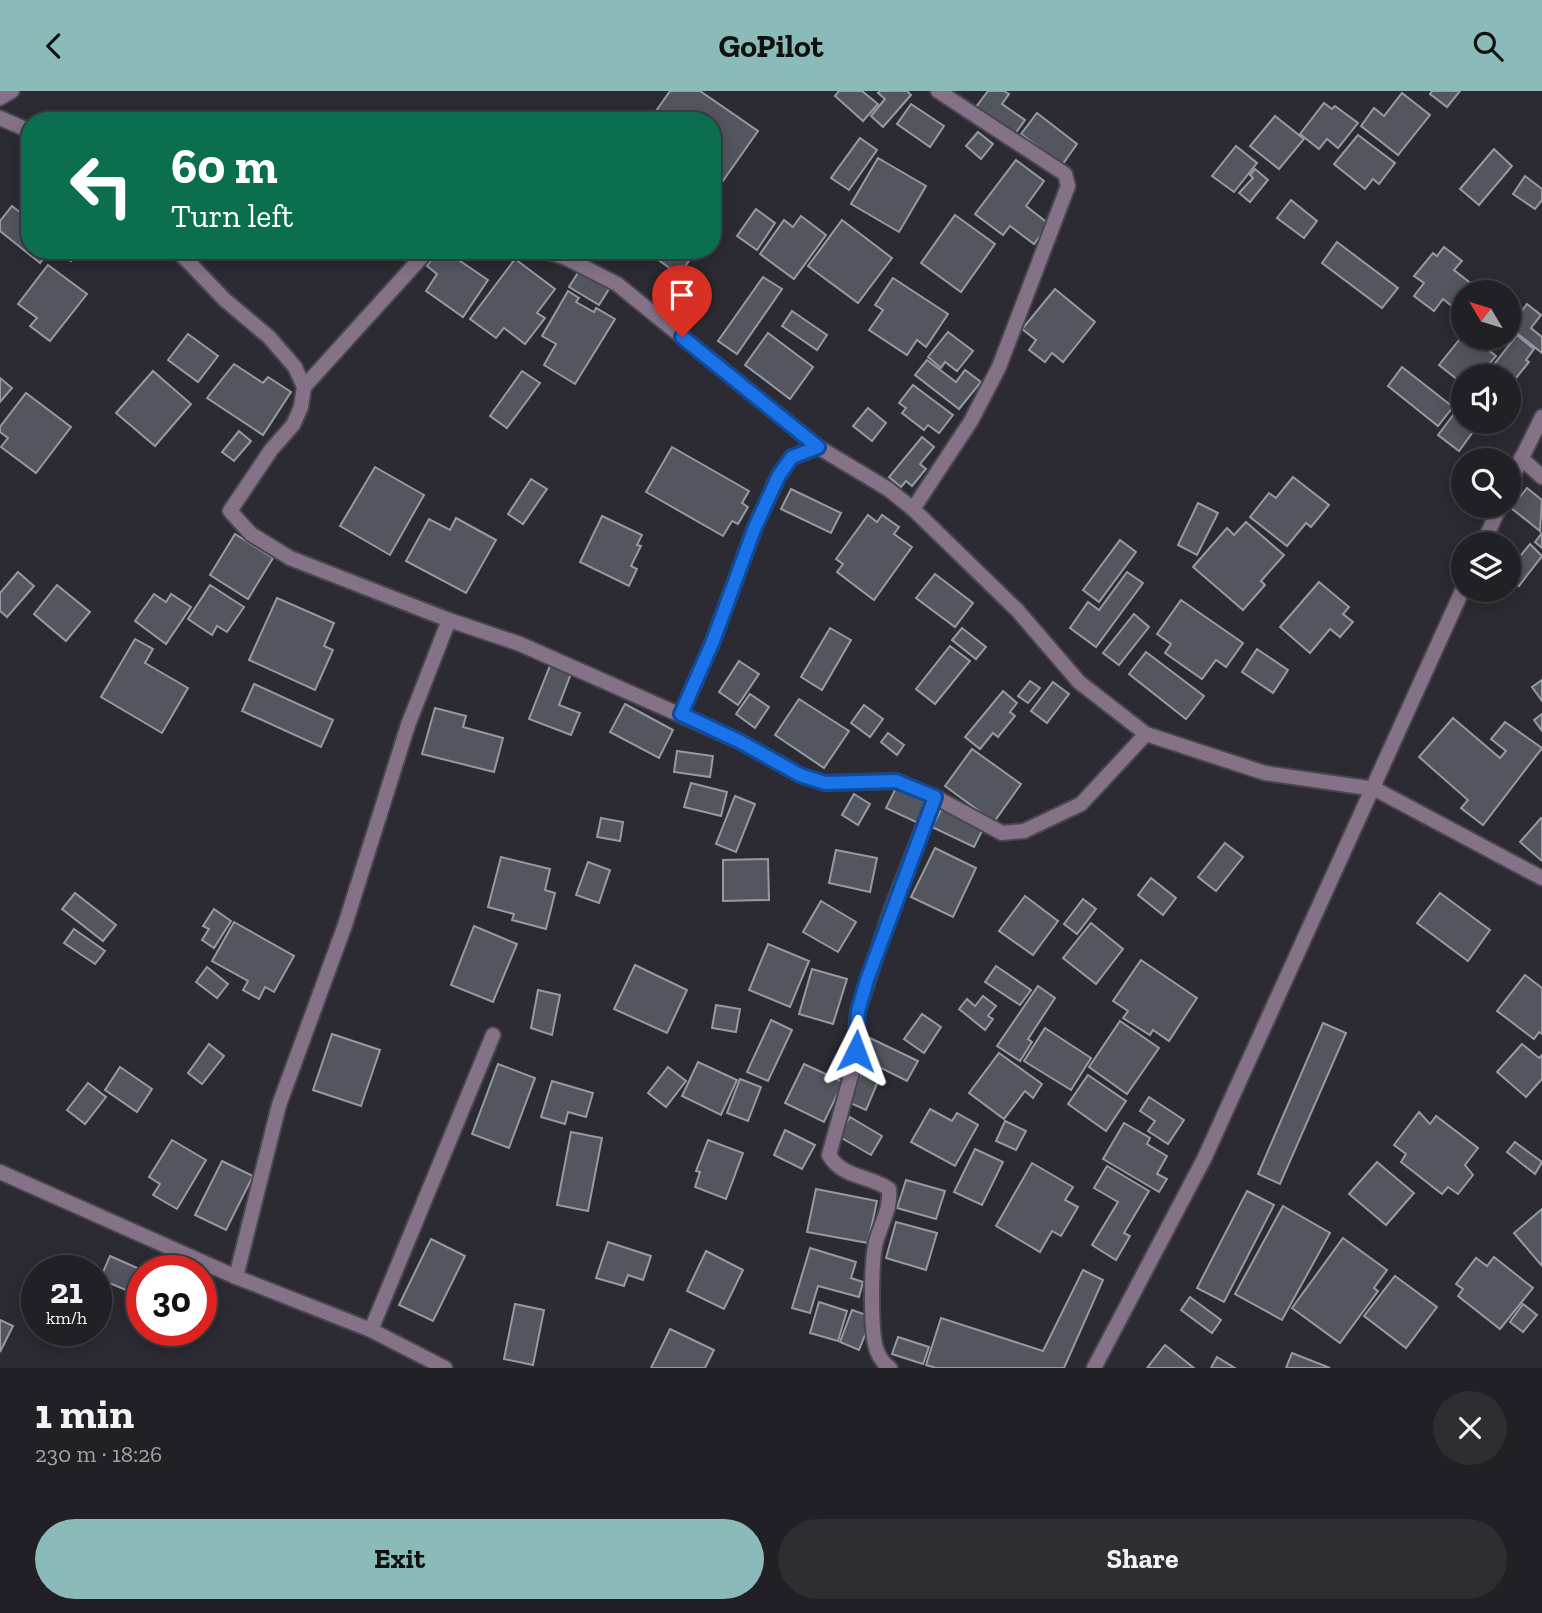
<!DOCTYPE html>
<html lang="en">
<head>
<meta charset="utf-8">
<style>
  :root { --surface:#212026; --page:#2d2d32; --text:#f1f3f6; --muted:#a2a3a7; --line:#3e3e43; --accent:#8bbbb9 }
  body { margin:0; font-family:"Zilla Slab",serif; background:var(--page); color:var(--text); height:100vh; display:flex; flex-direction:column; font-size:26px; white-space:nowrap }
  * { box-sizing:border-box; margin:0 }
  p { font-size:23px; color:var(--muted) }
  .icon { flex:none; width:38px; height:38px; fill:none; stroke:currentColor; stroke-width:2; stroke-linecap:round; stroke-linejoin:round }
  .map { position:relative; height:1277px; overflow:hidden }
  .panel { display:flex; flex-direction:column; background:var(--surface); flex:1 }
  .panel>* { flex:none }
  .guide { position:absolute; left:21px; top:21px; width:700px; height:147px; border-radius:28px; box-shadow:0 4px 18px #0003,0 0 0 2px var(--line); background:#0b6e4f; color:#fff; overflow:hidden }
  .needle { width:46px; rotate:308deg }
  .controls { position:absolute; left:1451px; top:189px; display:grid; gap:14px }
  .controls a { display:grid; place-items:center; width:70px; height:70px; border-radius:50%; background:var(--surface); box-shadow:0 4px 18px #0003,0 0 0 2px var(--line); font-size:35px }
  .speed { position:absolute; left:21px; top:1164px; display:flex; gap:14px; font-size:35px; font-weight:700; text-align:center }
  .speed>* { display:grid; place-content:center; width:91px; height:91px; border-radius:50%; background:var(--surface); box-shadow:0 4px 18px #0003,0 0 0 2px var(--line); line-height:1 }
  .speed small { font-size:18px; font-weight:400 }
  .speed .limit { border:10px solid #d22; background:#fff; color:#111 }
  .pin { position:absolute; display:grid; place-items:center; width:60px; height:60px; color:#fff; margin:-72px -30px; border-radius:50% 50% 50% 0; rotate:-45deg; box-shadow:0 0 7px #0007 }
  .pin .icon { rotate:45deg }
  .me { position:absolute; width:77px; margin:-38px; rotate:3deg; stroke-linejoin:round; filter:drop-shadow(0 0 5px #0008) }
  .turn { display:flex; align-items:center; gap:24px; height:147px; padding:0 35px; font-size:32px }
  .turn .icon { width:91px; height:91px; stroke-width:2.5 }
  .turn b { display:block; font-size:49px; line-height:60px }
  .round { display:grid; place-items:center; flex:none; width:74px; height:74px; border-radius:37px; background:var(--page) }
  .headline { display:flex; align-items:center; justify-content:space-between; height:119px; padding:0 35px }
  h1 { font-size:42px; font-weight:800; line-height:52px }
  .cta { display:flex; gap:14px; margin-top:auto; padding:14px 35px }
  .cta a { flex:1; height:80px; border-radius:42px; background:var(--accent); color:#111; font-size:28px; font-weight:800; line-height:80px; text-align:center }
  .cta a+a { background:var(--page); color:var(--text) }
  header { display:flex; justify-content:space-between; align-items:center; height:91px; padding:0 35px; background:var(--accent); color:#111; font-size:32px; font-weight:800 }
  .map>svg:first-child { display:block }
</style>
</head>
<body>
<header><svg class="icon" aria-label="back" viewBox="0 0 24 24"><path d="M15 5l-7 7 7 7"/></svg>GoPilot<svg class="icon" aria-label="search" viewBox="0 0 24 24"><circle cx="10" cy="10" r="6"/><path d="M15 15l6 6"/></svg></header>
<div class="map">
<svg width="1542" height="1277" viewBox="0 0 1542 1277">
  <rect width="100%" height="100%" fill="#2c2a32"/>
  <!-- building -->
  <g fill="#53565f" stroke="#969aa3" stroke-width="2">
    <polygon points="670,0 700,0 758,40 718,97 712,93 712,30 649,30"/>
    <polygon points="839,0 862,0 878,13 863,30 835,5"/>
    <polygon points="880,0 907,0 911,4 883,36 871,25 885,8 878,2"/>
    <polygon points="988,0 1004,0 1009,3 1002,13 1025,29 1015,43 976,16"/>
    <polygon points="1432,0 1460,0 1447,16 1430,3"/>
    <polygon points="1402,2 1430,24 1398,64 1361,35 1374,17 1384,25"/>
    <polygon points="1324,12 1332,18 1335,15 1358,32 1338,57 1327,48 1319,58 1300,43"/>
    <polygon points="911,13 944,35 930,56 897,33"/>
    <polygon points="1037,22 1077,53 1062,74 1021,43"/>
    <polygon points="1275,25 1304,48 1279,78 1250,55"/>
    <polygon points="978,41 993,53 981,68 966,55"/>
    <polygon points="1358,44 1395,72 1379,93 1373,88 1365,98 1334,73"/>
    <polygon points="860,47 877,59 849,99 831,87"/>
    <polygon points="1236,55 1257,72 1234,101 1212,85"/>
    <polygon points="1494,58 1512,75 1479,114 1460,98"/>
    <polygon points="878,67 926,95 899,141 851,113"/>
    <polygon points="1016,69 1044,90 1026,115 1049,133 1034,153 1010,135 1003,144 975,123"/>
    <polygon points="1255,78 1268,89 1250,111 1239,102 1253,87 1250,84"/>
    <polygon points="1525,85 1542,98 1542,109 1535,118 1513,103"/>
    <polygon points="1291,109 1317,130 1304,147 1277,127"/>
    <polygon points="12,115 30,129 30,159 50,159 40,172 0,140 0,130"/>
    <polygon points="756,118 775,132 757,159 737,145"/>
    <polygon points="955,124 995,153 961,201 921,172"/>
    <polygon points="801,125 826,144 794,188 760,163 784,129 793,136"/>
    <polygon points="842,129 892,167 858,212 808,175"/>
    <polygon points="1337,151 1398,197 1382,217 1322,172"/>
    <polygon points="1444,156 1462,170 1454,179 1477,197 1473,201 1463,201 1463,214 1458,220 1443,208 1434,220 1414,205 1424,192 1414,185 1433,162 1437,165"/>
    <polygon points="58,159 79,159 71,170"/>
    <polygon points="438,159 444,159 488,189 463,226 426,200 437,183 427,175"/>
    <polygon points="645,159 681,159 691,167 679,184"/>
    <polygon points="515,168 555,198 537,222 545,227 525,253 504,237 496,247 470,228"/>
    <polygon points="48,174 87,203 50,250 30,235 37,227 18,213"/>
    <polygon points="579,180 609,198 599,214 569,196"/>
    <polygon points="763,186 782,198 737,263 718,250"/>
    <polygon points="893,187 948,223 926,256 917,249 907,264 869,239 883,219 875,214"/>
    <polygon points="1055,198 1095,231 1063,271 1052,262 1045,271 1029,259 1036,249 1022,238"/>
    <polygon points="568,200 579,207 576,211 594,221 596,217 615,228 575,293 544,274 556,253 542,245"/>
    <polygon points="1527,213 1541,224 1531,237 1542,246 1542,262 1509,236"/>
    <polygon points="792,220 827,244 817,259 782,235"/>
    <polygon points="948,241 973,260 957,280 945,271 941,277 928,266"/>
    <polygon points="768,242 813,276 790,308 745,274"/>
    <polygon points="188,243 218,265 198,291 168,269"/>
    <polygon points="1463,244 1463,247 1473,247 1496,265 1481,283 1484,285 1463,285 1463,293 1439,274"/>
    <polygon points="1517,244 1534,258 1526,269 1529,271 1512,292 1508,285 1492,276"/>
    <polygon points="1480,247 1497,247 1491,255"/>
    <polygon points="927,269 956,291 965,279 981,291 959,318 915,284"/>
    <polygon points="234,273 263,292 268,286 291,301 263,344 207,307"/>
    <polygon points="1402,276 1453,316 1438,335 1388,295"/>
    <polygon points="153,280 191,313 155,355 116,322"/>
    <polygon points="522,280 540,292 507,337 490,325"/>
    <polygon points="0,287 12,297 0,311"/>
    <polygon points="913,294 953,324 939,342 928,334 924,339 902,322 906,317 899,312"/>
    <polygon points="1508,300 1518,308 1508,320"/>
    <polygon points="26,302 71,336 36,382 1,356 8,347 0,341 0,336"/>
    <polygon points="868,317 886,332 872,350 853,335"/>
    <polygon points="1457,319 1463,323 1463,331 1478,334 1459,360 1438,344"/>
    <polygon points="239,340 251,350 234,370 222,361"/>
    <polygon points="922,346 934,356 920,373 926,378 912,395 906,390 901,396 889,386"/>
    <polygon points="672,356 749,400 742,412 748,416 738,433 732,430 723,445 646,401"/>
    <polygon points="375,376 424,404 390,464 340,435"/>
    <polygon points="1293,386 1329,414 1311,436 1306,432 1287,455 1250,426 1269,402 1276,407"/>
    <polygon points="531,388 547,398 523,433 508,423"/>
    <polygon points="1527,397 1542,409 1540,440 1511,417"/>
    <polygon points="791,398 841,422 831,442 781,418"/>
    <polygon points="1198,412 1218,422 1197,464 1178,454"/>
    <polygon points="868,424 877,431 882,424 899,436 894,443 912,456 874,509 837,481 843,473 836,468"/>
    <polygon points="602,425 642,444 637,454 641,455 631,475 637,478 629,495 580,471"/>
    <polygon points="456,427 496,449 466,502 406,470 429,428 450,439"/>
    <polygon points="1246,431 1284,464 1261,490 1265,494 1243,519 1193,476 1227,437 1234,444"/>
    <polygon points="1542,442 1542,457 1535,451"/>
    <polygon points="235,443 273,467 248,508 210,484"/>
    <polygon points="1120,449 1136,461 1099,511 1083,499"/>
    <polygon points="1530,453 1542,465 1519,495 1508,487 1508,480"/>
    <polygon points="18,481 34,495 7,526 0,520 0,502"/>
    <polygon points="1127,481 1143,492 1096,556 1070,537 1088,511 1099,519"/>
    <polygon points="935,483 973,512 955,536 916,507"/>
    <polygon points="1319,491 1349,516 1343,523 1353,531 1340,546 1330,538 1310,562 1280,536"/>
    <polygon points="57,494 90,521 66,550 34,523"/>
    <polygon points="210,494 244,516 227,541 217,535 212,544 188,528"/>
    <polygon points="154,503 166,511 171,503 191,516 166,553 135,530"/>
    <polygon points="277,507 334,532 324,555 333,559 315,599 249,569"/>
    <polygon points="1181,509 1243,552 1226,576 1216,569 1202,588 1165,562 1171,553 1157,543"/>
    <polygon points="1134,523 1149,536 1119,574 1103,562"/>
    <polygon points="830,537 851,549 822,599 801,586"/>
    <polygon points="962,537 986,556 976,568 952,549"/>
    <polygon points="135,548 153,558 145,572 188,597 162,642 101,606"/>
    <polygon points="950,555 970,570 935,613 916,598"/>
    <polygon points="1257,558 1288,579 1273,602 1242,581"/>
    <polygon points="1146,561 1204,605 1186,628 1129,583"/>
    <polygon points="739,570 759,583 738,614 719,601"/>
    <polygon points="551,572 572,580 559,614 580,622 571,644 529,628"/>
    <polygon points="1542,589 1542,610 1532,596"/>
    <polygon points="1030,590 1040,597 1028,612 1018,605"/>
    <polygon points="1053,591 1069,603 1047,632 1031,620"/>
    <polygon points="254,593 333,629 321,656 242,620"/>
    <polygon points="1003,600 1017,612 1010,621 1015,625 998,646 993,642 980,658 965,646"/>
    <polygon points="750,603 769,616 755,637 736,623"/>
    <polygon points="799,608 849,640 824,677 775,644"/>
    <polygon points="625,613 673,639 659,667 610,641"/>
    <polygon points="864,614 883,628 870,646 851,632"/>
    <polygon points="435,617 466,625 463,636 503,647 494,681 422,663"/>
    <polygon points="1542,623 1542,640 1534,629"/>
    <polygon points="1453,627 1500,667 1506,660 1491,648 1505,631 1542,657 1483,734 1461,717 1468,709 1419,666"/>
    <polygon points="888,642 904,654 897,664 881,651"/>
    <polygon points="972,658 1021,693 994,731 945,695"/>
    <polygon points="677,660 713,665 710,686 674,681"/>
    <polygon points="691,692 727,701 721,725 684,716"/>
    <polygon points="896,697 927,712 918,732 886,717"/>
    <polygon points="854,703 870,713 858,734 842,724"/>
    <polygon points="735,705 755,713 736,761 716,753"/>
    <polygon points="943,715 984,736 974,756 932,736"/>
    <polygon points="601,727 623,731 620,750 597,746"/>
    <polygon points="1541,727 1542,728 1542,770 1520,751"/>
    <polygon points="1225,752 1243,766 1216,800 1198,786"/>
    <polygon points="935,757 976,777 953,826 911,806"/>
    <polygon points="836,759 877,767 870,801 829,792"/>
    <polygon points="501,766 550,778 545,799 555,802 546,838 512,829 514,823 488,816"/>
    <polygon points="768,768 769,809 723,810 723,769"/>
    <polygon points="588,771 610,779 599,812 576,804"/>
    <polygon points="1151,787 1176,807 1163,824 1138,804"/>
    <polygon points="75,802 116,834 103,850 62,818"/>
    <polygon points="1440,802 1490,839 1468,870 1417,832"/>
    <polygon points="1025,805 1058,830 1033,864 999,840"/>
    <polygon points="1083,808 1096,818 1077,843 1064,833"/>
    <polygon points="821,810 856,831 838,861 803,841"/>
    <polygon points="214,818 231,830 214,857 202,849 209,838 203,835"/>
    <polygon points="234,831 294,865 274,901 265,896 259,908 243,899 248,890 212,870"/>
    <polygon points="1091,832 1123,858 1096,893 1063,867"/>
    <polygon points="474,835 517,853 493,911 451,894"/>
    <polygon points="74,838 105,860 95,873 64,852"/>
    <polygon points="768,853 809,870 790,916 749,899"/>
    <polygon points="1141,869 1197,907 1169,950 1153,939 1150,944 1123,927 1128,920 1113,910"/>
    <polygon points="635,874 687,899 667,942 614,918"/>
    <polygon points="996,875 1031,899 1020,914 985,891"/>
    <polygon points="207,876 228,893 217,907 196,891"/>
    <polygon points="812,878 847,888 833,933 799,923"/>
    <polygon points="1525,884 1542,897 1542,943 1539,941 1534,948 1497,920"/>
    <polygon points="1038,895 1055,907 1028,948 1032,951 1020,970 997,955"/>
    <polygon points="538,899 560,904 552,944 531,937"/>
    <polygon points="983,905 996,915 988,925 993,928 985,939 959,918 967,908 975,915"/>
    <polygon points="716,914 740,918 736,941 712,937"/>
    <polygon points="922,923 941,936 924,962 904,948"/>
    <polygon points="771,929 792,939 768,990 747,981"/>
    <polygon points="1120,930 1159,957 1127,1003 1089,976"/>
    <polygon points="1323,932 1346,942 1280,1093 1258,1083"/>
    <polygon points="1045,937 1091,967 1071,999 1024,970"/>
    <polygon points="332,943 380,959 361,1015 313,999"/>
    <polygon points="870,947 918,970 907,990 861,967"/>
    <polygon points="209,953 224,965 202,993 188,982"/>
    <polygon points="1522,953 1539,967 1542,964 1542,988 1526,1006 1497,981"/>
    <polygon points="999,962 1042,993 1033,1007 1025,1000 1004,1028 969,1002"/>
    <polygon points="698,971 737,989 721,1024 682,1005"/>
    <polygon points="498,973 535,987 509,1057 472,1043"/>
    <polygon points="804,973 843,991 824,1031 785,1012"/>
    <polygon points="120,976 152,998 137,1021 105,999"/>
    <polygon points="668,976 686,990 666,1016 648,1002"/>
    <polygon points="862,980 879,988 866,1019 848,1011"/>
    <polygon points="1088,984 1126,1010 1106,1040 1068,1013"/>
    <polygon points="740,988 761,996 748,1030 727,1022"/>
    <polygon points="552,990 593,1002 586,1026 568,1021 565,1033 541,1026"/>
    <polygon points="88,992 106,1006 85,1033 67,1019"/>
    <polygon points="1149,1006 1184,1029 1168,1053 1148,1040 1155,1030 1140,1020"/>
    <polygon points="930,1018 952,1030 957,1022 978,1034 955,1075 911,1051"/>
    <polygon points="1419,1021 1430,1033 1436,1025 1478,1057 1465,1074 1473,1084 1458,1103 1448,1096 1442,1103 1401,1071 1406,1063 1394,1054"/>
    <polygon points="850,1026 882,1045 871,1064 838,1045"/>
    <polygon points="1005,1030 1026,1040 1016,1059 996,1050"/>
    <polygon points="1124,1032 1150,1047 1147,1053 1167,1065 1157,1083 1167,1088 1159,1101 1103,1068"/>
    <polygon points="785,1039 815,1054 802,1078 774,1064"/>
    <polygon points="571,1041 602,1047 588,1120 557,1114"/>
    <polygon points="172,1049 206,1069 177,1118 153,1104 160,1093 149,1086"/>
    <polygon points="708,1049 743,1062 726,1108 695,1096 700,1081 696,1080"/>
    <polygon points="1515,1051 1542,1071 1535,1083 1507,1061"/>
    <polygon points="975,1058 1003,1071 982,1114 954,1101"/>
    <polygon points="222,1070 253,1085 226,1139 195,1124"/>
    <polygon points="1377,1071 1414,1102 1386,1134 1349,1103"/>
    <polygon points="1032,1072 1073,1096 1065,1109 1078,1116 1061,1145 1052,1140 1040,1161 996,1135"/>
    <polygon points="1107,1075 1149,1100 1124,1142 1130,1145 1116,1169 1092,1154 1118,1111 1094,1097"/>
    <polygon points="906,1089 945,1100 936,1128 897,1117"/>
    <polygon points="816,1098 877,1110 868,1152 807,1141"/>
    <polygon points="1247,1100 1274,1114 1224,1211 1197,1197"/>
    <polygon points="1283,1115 1330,1142 1282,1229 1235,1203"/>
    <polygon points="1542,1118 1542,1175 1514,1142"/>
    <polygon points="896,1131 937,1142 926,1179 886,1167"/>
    <polygon points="1343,1147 1387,1179 1374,1197 1378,1200 1340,1252 1292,1217"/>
    <polygon points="431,1148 465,1165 433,1230 399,1214"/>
    <polygon points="608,1151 651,1165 643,1189 628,1184 624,1195 596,1187"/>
    <polygon points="810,1157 856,1171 851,1187 863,1191 859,1206 818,1195 810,1222 792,1217"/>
    <polygon points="706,1160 743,1179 724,1218 687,1200"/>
    <polygon points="110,1165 144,1180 142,1180 142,1206 100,1188"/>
    <polygon points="1494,1166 1533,1197 1500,1238 1458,1205 1463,1198 1456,1193 1476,1167 1487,1175"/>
    <polygon points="1083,1179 1103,1189 1064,1277 936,1277 926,1274 941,1227 1043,1260"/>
    <polygon points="1395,1185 1437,1216 1406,1257 1364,1225"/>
    <polygon points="1190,1206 1221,1229 1212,1242 1181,1219"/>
    <polygon points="819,1211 847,1220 838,1250 810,1242"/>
    <polygon points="515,1213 544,1219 533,1274 504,1268"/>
    <polygon points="1523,1213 1537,1224 1523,1241 1510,1231"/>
    <polygon points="852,1219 872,1226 859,1259 840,1251"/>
    <polygon points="0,1229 13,1235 0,1261"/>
    <polygon points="670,1238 714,1259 705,1277 651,1277"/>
    <polygon points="898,1246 929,1256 923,1273 892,1263"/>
    <polygon points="1165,1254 1194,1277 1147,1277"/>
    <polygon points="1292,1262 1330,1277 1286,1277"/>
    <polygon points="1217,1266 1235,1277 1211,1277"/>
  </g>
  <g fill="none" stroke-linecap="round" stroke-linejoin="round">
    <!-- street casing -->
    <g stroke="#48464e" stroke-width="18">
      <g id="street">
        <polyline points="0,7 12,0"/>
        <polyline points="0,27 30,40"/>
        <polyline points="177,159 225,209 269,246 295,276 304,296 301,316 293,334 271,359 230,420 251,443 290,467 449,529 520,553 739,650 800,684 825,692 896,690 935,706"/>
        <polyline points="543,159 566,167 617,193 818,356"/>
        <polyline points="304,296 428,159"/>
        <polyline points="1521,367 1542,386"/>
        <polyline points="1508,395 1542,326"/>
        <polyline points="913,418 971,330 999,276 1068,95 1065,83 938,0"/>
        <polyline points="1483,453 1500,415"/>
        <polyline points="681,623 713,550 755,436 779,384 792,366 818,356 888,398 913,418 1018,520 1079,591 1146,643 1265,682 1375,698 1542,787"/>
        <polyline points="0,1081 236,1186 371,1239 445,1277"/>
        <polyline points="236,1186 279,1014 345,834 408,634 449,529"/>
        <polyline points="371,1239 493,944"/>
        <path d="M890 1277C884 1273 880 1268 877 1260 870 1242 871 1170 876 1151 881 1132 891 1118 889 1098 869 1084 842 1087 829 1064L852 981 858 920 891 819 935 706 1002 742 1024 740 1081 713 1146 643"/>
        <polyline points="1094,1277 1204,1068 1463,498"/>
      </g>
    </g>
    <!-- street -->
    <use href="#street" stroke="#857287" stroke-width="14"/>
  </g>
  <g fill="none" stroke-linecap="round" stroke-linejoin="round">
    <!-- route casing -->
    <g stroke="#114b97" stroke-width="18">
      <polyline id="route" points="682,246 818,356 792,366 779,384 755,436 713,550 681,623 739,650 800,684 825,692 896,690 935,706 867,889 858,920 856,960"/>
    </g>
    <!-- route -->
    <use href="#route" stroke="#1a73e8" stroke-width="12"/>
  </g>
</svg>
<div class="controls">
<a><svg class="needle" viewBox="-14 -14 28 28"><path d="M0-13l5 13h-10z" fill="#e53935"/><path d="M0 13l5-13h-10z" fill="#a2a3a7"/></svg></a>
<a><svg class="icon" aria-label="sound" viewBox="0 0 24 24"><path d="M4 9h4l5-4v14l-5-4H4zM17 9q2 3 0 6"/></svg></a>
<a><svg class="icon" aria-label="search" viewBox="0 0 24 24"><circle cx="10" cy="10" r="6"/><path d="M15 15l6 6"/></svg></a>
<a><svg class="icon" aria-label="layers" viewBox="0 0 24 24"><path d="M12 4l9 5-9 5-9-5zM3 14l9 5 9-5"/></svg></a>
</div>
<div class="speed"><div>21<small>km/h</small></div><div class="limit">30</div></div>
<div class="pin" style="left:682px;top:246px;background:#d93025"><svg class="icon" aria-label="arrive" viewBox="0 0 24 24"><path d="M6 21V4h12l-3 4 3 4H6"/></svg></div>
<svg class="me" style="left:856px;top:960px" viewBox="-20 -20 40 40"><path d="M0-17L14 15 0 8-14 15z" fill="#1a73e8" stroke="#fff" stroke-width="4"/></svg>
<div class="guide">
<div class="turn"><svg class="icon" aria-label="left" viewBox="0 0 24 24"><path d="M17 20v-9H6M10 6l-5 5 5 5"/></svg><div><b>60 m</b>Turn left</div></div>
</div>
</div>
<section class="panel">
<div class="headline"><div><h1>1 min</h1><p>230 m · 18:26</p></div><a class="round"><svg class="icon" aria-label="close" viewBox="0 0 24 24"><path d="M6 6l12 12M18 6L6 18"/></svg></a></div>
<div class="cta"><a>Exit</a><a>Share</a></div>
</section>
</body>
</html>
